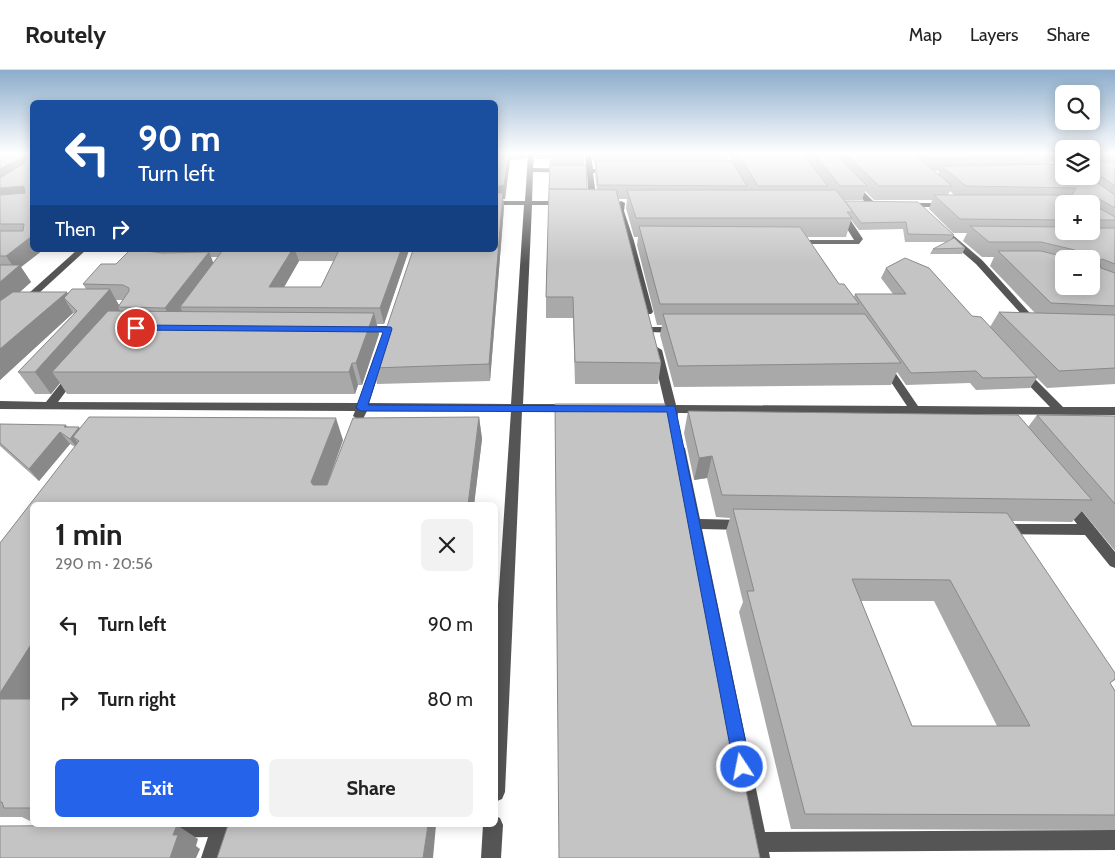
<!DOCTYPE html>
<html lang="en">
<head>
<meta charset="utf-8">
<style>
  :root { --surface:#fff; --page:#f2f2f2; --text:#222; --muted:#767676; --line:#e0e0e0; --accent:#2563eb }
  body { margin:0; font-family:Cabin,sans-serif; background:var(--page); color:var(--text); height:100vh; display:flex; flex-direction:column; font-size:19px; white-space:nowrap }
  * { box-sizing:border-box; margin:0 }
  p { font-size:16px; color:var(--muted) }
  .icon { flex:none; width:28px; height:28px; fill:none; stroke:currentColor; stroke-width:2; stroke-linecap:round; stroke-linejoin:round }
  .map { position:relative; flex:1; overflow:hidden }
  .sheet { position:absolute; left:30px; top:432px; width:468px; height:325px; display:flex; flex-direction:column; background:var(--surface); border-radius:8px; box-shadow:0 2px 12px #0003 }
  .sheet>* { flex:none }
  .guide { position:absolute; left:30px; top:30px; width:468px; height:152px; border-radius:8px; box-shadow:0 2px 12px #0003; background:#1a4fa0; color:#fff; overflow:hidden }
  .tools { position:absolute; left:1055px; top:15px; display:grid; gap:10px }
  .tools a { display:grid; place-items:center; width:45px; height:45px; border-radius:8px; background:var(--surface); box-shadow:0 2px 12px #0003; font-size:25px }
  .pin { position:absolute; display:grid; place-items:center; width:42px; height:42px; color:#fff; margin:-21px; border:2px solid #fff; border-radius:50%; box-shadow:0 1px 5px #0007 }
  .me { position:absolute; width:55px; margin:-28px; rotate:349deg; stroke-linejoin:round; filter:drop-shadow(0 0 4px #0008) }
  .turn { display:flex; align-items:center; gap:18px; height:105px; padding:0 25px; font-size:22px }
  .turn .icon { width:65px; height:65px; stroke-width:2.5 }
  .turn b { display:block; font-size:35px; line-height:42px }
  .then { display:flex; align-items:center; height:48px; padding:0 25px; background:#0003; gap:10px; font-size:19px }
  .round { display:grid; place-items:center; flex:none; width:52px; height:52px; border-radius:8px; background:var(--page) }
  .summary { display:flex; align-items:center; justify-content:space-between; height:85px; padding:0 25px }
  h1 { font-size:30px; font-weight:700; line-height:38px }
  .primary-button { display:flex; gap:10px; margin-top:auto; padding:10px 25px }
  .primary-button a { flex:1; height:58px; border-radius:8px; background:var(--accent); color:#fff; font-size:20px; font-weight:700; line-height:58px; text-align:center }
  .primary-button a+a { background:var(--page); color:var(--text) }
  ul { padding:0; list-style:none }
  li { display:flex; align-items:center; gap:15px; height:75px; padding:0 25px }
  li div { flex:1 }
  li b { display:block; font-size:19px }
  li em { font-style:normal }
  header { display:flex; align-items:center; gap:30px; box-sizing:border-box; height:70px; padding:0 25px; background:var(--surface); border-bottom:1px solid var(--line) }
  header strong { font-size:24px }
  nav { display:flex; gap:28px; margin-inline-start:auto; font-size:18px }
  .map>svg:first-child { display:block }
</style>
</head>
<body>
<header>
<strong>Routely</strong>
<nav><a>Map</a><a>Layers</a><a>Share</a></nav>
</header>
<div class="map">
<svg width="1115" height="788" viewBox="0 0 1115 788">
  <rect width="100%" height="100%" fill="#fff"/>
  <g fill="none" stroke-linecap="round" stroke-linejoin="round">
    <!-- minor -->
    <g fill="#555" fill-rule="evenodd">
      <polygon points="528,84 534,84 533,98 586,99 585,84 591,84 593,99 610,99 613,101 610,103 593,103 597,133 593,135 589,133 587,103 533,102 532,131 566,131 570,133 566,135 532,135 523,334 570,334 576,338 570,342 522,341 505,722 502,729 495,732 495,578 511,341 367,341 363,349 359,350 353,346 355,341 0,339 0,331 46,332 69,303 73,302 78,305 58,332 358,333 374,287 379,284 384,287 369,333 511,334 524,135 495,135 495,131 525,131"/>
      <polygon points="850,112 854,112 875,133 875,137 869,137 850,114"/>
      <polygon points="621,131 625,133 624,141 634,171 653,242 651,244 645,244 643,242 626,171 616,141 617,133"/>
      <polygon points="906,133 946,133 950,135 946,137 903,137 902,135"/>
      <polygon points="837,139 843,139 863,169 859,174 791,174 791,170 854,170 836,141"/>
      <polygon points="948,166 954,166 982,190 1038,252 1038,256 1032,256 976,194 948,170"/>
      <polygon points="77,180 86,180 3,256 0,257 0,249"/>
      <polygon points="361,256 388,256 393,259 388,262 358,261 358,257"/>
      <polygon points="652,257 677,257 682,260 677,263 649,262 647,260"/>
      <polygon points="657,277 662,280 676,335 907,336 879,294 884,291 888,292 918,336 1050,337 1018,304 1017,302 1022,299 1026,300 1063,337 1115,337 1115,345 678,343 677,349 669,349 666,343 650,343 644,339 650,335 665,335 652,280"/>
      <polygon points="679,374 685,378 700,449 744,450 749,451 751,455 749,459 744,460 702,459 765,762 1115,760 1115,780 769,782 770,788 750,788 673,378"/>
      <polygon points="1068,429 1073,430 1115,482 1115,498 1110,496 1085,465 1002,464 997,463 995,459 997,455 1002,454 1077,454 1061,434 1063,430"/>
      <polygon points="495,746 500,748 503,755 501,788 481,788 483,755 495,755"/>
      <polygon points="156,755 232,755 221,788 201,788 208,767 165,768 158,765 155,758"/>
    </g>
  </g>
  <!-- wall -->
  <g fill="#a9a9a9" fill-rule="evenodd">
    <path d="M0 84H32V180H43L21 197 31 212 20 222H67V223L86 219 83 214 116 194 142 181V180H409L384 254H377L379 264 362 315H358L355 324H67L60 313 51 324H35L18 302 74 244 73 243 0 310ZM211 187H218L213 193ZM299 191H334L321 217H284ZM116 230H123L119 235Z"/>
    <polygon points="495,84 527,84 526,89 510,90 505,129 503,129 504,137 490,311 377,314 373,298"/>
    <path d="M534 84H584V95L587 120H597L595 104V96L591 84H1064V106H1091V84H1115V314L1047 318 1037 308 1030 318 976 320 970 313 906 315 897 302 891 315 674 317 660 265 662 255H657L637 175 638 167H634L626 138 627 129H618L661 293 658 314H575L573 248H546V227L550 89H536ZM728 84 732 90 727 91ZM1050 90 1056 94H1049ZM934 101H939L938 104ZM865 121 874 130H932L929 139 953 163H967L963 171 982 187H994L990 196 1035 243 999 242 990 257 886 198 881 208 893 224H855L854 227 839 214 807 167H846L851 150 859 160 903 159 905 172H947L933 179 930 184H962L965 178 951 170 954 165 845 132 844 130H862ZM950 121 954 125H948ZM1064 134H1091V161H1064Z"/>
    <path d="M688 341 1028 357 1037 345 1115 346V481L1082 441 1072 452 1012 451 1115 610 1110 613 1115 621V760L791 759 739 542 743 532 726 461 730 448 716 447 707 408 694 410 684 363ZM861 531H934L997 656H912Z"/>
    <polygon points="479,347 482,369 474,435 32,435 32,752 22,747 0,747 0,473 75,377 70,374 39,411 0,376 0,354 79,357 80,359 343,370 327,415"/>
  </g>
  <!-- shaded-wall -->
  <g fill="#898989">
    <polygon points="509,84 510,84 510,90 505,129 503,129 504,137 490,311 489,294 495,117"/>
    <polygon points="24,86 31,98 0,118 0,99"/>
    <polygon points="24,116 32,130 0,133 0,118"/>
    <polygon points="32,166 32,180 43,180 21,197 31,212 5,235 0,247 0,212 15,199 6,186"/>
    <polygon points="292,180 295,180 299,191 275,233 269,217"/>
    <polygon points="401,180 409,180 384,254 380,238"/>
    <polygon points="209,182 215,197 180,237 182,241 173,253 165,238"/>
    <polygon points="110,219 120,237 118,237 120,241 52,302 60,313 51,324 35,302"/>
    <polygon points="67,222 77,239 64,228 73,243 0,310 0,279"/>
    <polygon points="374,243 379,264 362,315 356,293"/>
    <polygon points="352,293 358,315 355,324 349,302"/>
    <polygon points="479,347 482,369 474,435 468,435"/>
    <polygon points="336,348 343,370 320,434 311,412"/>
    <polygon points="66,355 73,364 79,357 87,369 79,371 74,368 81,377 79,380 70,369 64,357"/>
    <polygon points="60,362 70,374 39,411 29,399"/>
    <polygon points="712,386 707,408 694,410 699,388"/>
    <polygon points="683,392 678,414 678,393"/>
    <polygon points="32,573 32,633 0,632 0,623"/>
    <polygon points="177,755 198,769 196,776 200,779 196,788 170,788 173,765"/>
    <polygon points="428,755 436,755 433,788 423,788"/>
  </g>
  <!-- building -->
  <g fill="#c4c4c4" stroke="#898989" fill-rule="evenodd">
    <polygon points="0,84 32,84 32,166 6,186 0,186 0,161 23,161 24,154 0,154 0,125 25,123 24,116 0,118 0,108 25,93 26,86 24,86 0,99"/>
    <polygon points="495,84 509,84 504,115 495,117"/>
    <polygon points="738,84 803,84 828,116 758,116"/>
    <polygon points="814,84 836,84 867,116 840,116"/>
    <polygon points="846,84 914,84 952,116 879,116"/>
    <polygon points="926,84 1050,84 1053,85 932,88"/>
    <polygon points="1091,84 1115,84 1115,86 1099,85 1097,91 1115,93 1115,116 1091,99"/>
    <polygon points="596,91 732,91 747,116 598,115"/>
    <polygon points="1064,94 1064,106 1088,106 1115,125 1115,138 1099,129 1099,138 1115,147 1115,150 1091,150 1091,134 1064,134 1064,150 960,149 934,125 1072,125 1076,118 966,116 941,96"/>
    <polygon points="550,95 586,95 587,119 549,119"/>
    <polygon points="549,119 616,120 661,293 575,292 573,227 546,227"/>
    <polygon points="627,120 836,120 853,142 847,142 852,148 636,148"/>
    <polygon points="495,123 503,123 489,294 373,298 413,180 495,180"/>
    <polygon points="845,131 918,132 954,165 908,164 906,152 861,153"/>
    <polygon points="639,156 800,157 839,214 844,214 859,234 660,234"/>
    <path d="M970 156 1064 157V161H1091V158H1115V194L1102 189 1099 191 1101 198 1115 203V236L1051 233 998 181H1041L1073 189 1075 187V180L1041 172H989ZM1064 189H1091V216H1064Z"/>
    <polygon points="954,168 965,178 933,179"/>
    <polygon points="130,180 137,180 163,183 209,182 165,238 118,237 129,221 129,218 123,215 83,214 101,194 116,194"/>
    <polygon points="223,180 292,180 269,217 321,217 339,180 401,180 380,238 180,237"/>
    <polygon points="905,188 929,198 972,246 981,247 1037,307 983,308 976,301 911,303 855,224 906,224 886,198"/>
    <polygon points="0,195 20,195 0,212"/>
    <polygon points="72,219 110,219 35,302 18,302 77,241 64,228"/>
    <polygon points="13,222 67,222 0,279 0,231"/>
    <polygon points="108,241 374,243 356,293 352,293 349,302 52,302"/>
    <polygon points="999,242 1115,245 1115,298 1059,301"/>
    <polygon points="663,244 865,244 901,293 678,296"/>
    <polygon points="555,334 665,334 667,340 673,341 683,392 678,393 760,788 559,788"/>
    <polygon points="688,341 1018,345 1092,430 722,425 712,386 699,388"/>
    <polygon points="1037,345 1115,346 1115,434"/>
    <polygon points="89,347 336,348 311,412 313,415 327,415 353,348 479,347 468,435 32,435 32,573 0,623 0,473 79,371 73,367"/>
    <polygon points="0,354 66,355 64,357 79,357 70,369 60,362 29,399 0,373"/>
    <path d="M733 439 1007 443 1115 603V609L1110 613 1115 621V745L805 744 747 521H754ZM852 509 950 510 1030 656H912Z"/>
    <polygon points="0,629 32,629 32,738 4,738 2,732 0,732"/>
    <polygon points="177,755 173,765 178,765 170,788 0,788 0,756"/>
    <polygon points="228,755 428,755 423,788 217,788"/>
  </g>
  <!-- sky -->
  <linearGradient id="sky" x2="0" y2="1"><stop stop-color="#8cadcc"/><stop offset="0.43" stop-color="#fff"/><stop offset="1" stop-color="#fff" stop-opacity="0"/></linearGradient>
  <rect width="1115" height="194" fill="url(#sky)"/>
  <!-- route -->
  <polygon fill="#2563eb" stroke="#184099" points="136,255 391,257 392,259 368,335 675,336 751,697 748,703 742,706 736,703 734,697 667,342 361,341 356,338 383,262 133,260 133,256"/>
</svg>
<div class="tools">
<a><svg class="icon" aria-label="search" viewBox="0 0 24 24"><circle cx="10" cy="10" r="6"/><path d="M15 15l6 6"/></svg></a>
<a><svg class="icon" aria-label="layers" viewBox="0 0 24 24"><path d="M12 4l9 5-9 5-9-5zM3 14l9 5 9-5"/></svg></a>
<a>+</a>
<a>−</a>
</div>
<div class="pin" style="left:136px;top:258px;background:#d93025"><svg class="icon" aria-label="arrive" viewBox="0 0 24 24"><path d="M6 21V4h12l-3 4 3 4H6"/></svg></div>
<svg class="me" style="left:742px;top:697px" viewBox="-20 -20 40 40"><circle r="17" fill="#2563eb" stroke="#fff" stroke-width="3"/><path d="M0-11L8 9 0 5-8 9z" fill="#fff"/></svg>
<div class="guide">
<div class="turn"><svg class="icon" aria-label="left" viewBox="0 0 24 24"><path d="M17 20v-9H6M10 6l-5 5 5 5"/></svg><div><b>90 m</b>Turn left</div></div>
<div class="then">Then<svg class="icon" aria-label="right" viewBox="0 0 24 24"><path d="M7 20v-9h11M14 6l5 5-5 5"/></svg></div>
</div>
<section class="sheet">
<div class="summary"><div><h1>1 min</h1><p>290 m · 20:56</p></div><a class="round"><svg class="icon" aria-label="close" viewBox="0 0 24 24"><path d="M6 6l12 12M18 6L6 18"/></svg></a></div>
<ul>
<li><svg class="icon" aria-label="left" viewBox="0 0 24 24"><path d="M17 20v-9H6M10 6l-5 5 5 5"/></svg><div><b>Turn left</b></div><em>90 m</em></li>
<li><svg class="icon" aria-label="right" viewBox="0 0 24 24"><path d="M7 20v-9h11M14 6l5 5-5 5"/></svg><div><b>Turn right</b></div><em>80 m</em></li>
</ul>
<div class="primary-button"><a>Exit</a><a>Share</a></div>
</section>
</div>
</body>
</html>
